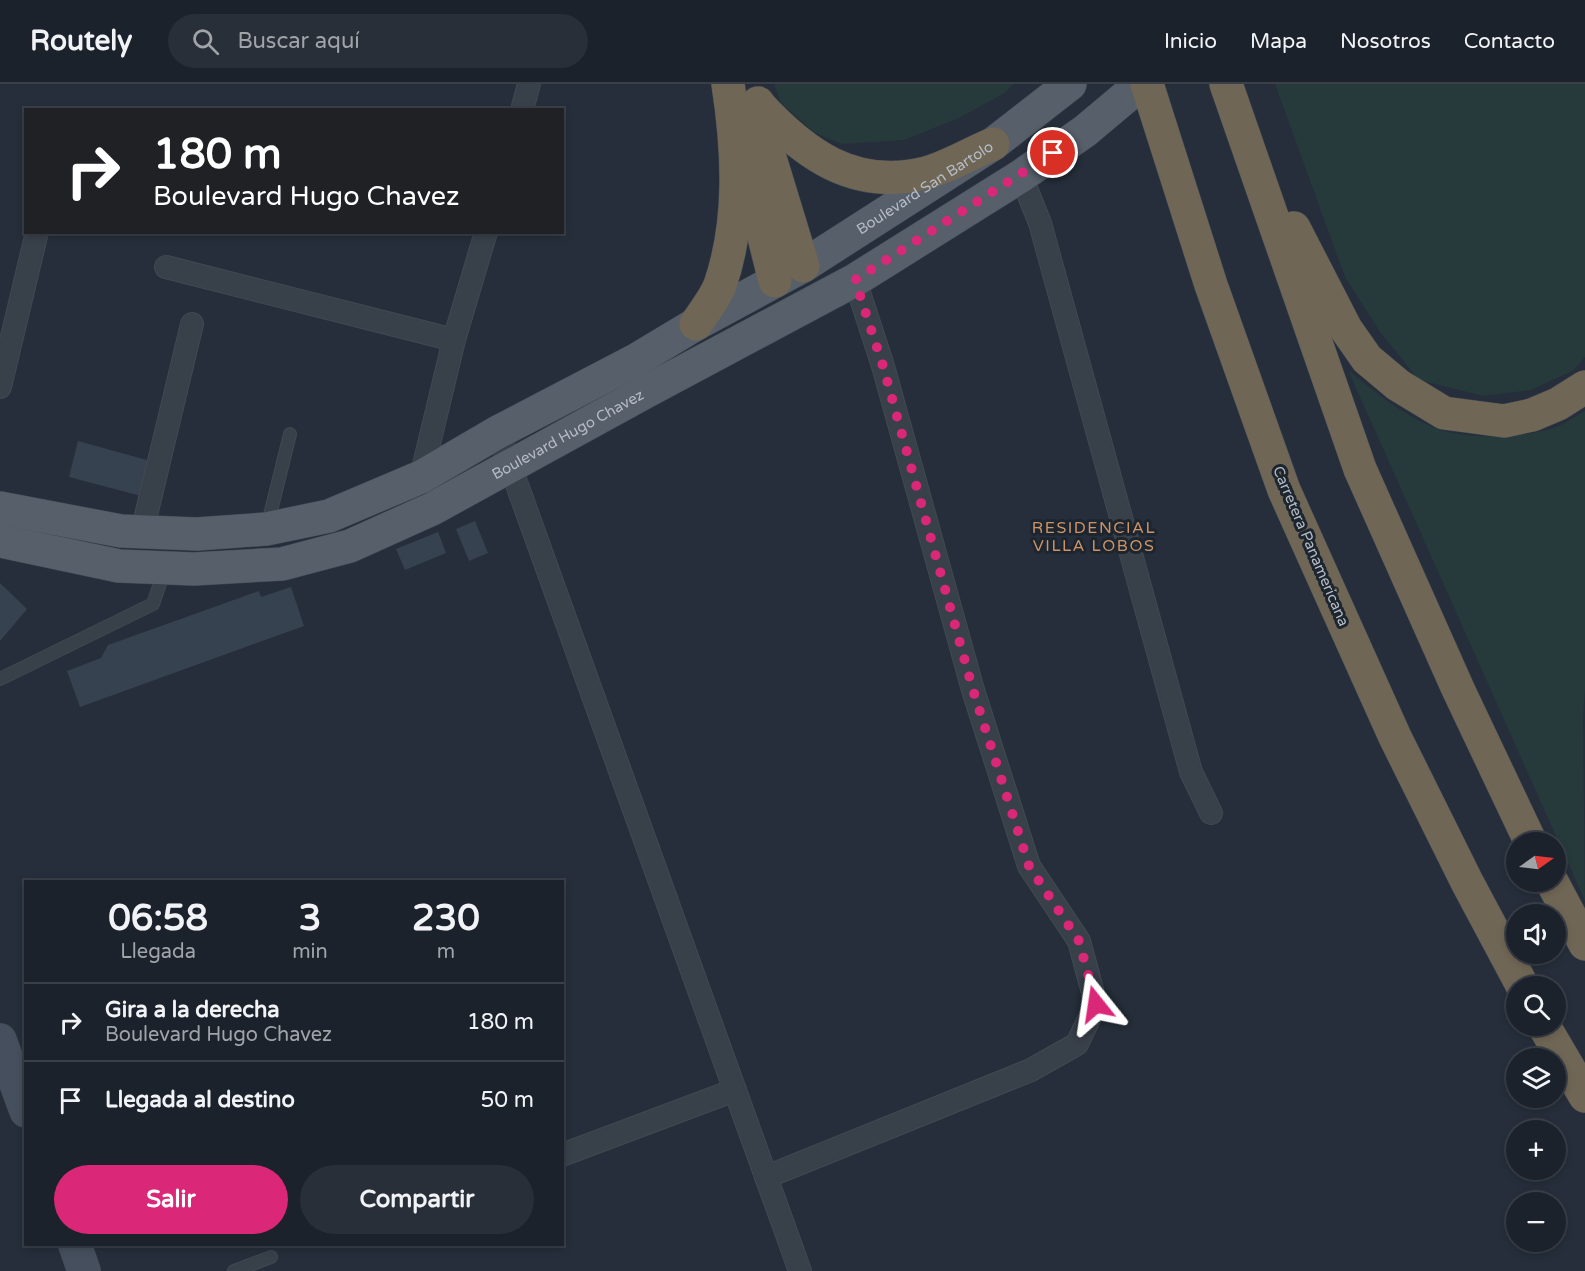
<!DOCTYPE html>
<html lang="es">
<head>
<meta charset="utf-8">
<style>
  :root { --surface:#1c222c; --page:#292f38; --text:#f1f3f6; --muted:#a0a4a9; --line:#3a3f48; --accent:#db2777 }
  body { margin:0; font-family:"Varela Round",sans-serif; background:var(--page); color:var(--text); height:100vh; display:flex; flex-direction:column; font-size:22px; white-space:nowrap }
  * { box-sizing:border-box; margin:0 }
  p { font-size:20px; color:var(--muted) }
  .icon { flex:none; width:33px; height:33px; fill:none; stroke:currentColor; stroke-width:2; stroke-linecap:round; stroke-linejoin:round }
  .map { position:relative; flex:1; overflow:hidden }
  .details { position:absolute; left:24px; top:796px; width:540px; height:366px; display:flex; flex-direction:column; background:var(--surface); border-radius:0px; box-shadow:0 3px 9px #0003,0 0 0 2px var(--line) }
  .details>* { flex:none }
  .top-card { position:absolute; left:24px; top:24px; width:540px; height:126px; border-radius:0px; box-shadow:0 3px 9px #0003,0 0 0 2px var(--line); background:#202124; color:#fff; overflow:hidden }
  .needle { width:39px; rotate:76deg }
  .fabs { position:absolute; left:1506px; top:748px; display:grid; gap:12px }
  .fabs a { display:grid; place-items:center; width:60px; height:60px; border-radius:50%; background:var(--surface); box-shadow:0 3px 9px #0003,0 0 0 2px var(--line); font-size:30px }
  .pin { position:absolute; display:grid; place-items:center; width:51px; height:51px; color:#fff; margin:-26px; border:3px solid #fff; border-radius:50%; box-shadow:0 2px 6px #0007 }
  .me { position:absolute; width:66px; margin:-33px; rotate:345deg; stroke-linejoin:round; filter:drop-shadow(0 0 4px #0008) }
  .turn { display:flex; align-items:center; gap:21px; height:126px; padding:0 30px; font-size:27px }
  .turn .icon { width:78px; height:78px; stroke-width:2.5 }
  .turn b { display:block; font-size:42px; line-height:51px }
  .eta { display:flex; justify-content:space-evenly; align-items:center; height:102px; text-align:center }
  .eta b { font-size:36px; font-weight:700; line-height:42px }
  .action { display:flex; gap:12px; margin-top:auto; padding:12px 30px }
  .action a { flex:1; height:69px; border-radius:36px; background:var(--accent); color:#fff; font-size:24px; font-weight:700; line-height:69px; text-align:center }
  .action a+a { background:var(--page); color:var(--text) }
  ul { padding:0; list-style:none }
  li { display:flex; align-items:center; gap:18px; height:78px; padding:0 30px; border-top:2px solid var(--line) }
  li div { flex:1 }
  li b { display:block; font-size:22px }
  li em { font-style:normal }
  header { display:flex; align-items:center; gap:36px; box-sizing:border-box; height:84px; padding:0 30px; background:var(--surface); border-bottom:2px solid var(--line) }
  header strong { font-size:28px }
  nav { display:flex; gap:33px; margin-inline-start:auto; font-size:21px }
  .search { width:420px; height:54px; background:var(--page); display:flex; align-items:center; gap:15px; box-sizing:border-box; padding:0 21px; border-radius:33px; color:var(--muted); font-size:22px }
  .map>svg:first-child { display:block }
</style>
</head>
<body>
<header>
<strong>Routely</strong>
<div class="search"><svg class="icon" aria-label="search" viewBox="0 0 24 24"><circle cx="10" cy="10" r="6"/><path d="M15 15l6 6"/></svg>Buscar aquí</div>
<nav><a>Inicio</a><a>Mapa</a><a>Nosotros</a><a>Contacto</a></nav>
</header>
<div class="map">
<svg width="1585" height="1187" viewBox="0 0 1585 1187">
  <rect width="100%" height="100%" fill="#252e3a"/>
  <!-- green -->
  <g fill="#26393b">
    <polygon points="774,0 1014,0 1003,10 959,34 904,56 842,60 815,49 781,19"/>
    <polygon points="1275,0 1585,0 1585,273 1574,286 1531,306 1483,312 1419,296 1380,248 1345,193"/>
    <path d="M1348 286C1375 308 1403 331 1435 344 1466 356 1522 354 1553 344 1564 341 1575 332 1585 327V606L1583 634 1585 817Z"/>
  </g>
  <!-- building -->
  <g fill="#374250">
    <polygon points="78,357 154,378 145,413 69,393"/>
    <polygon points="475,437 488,469 469,477 456,445"/>
    <polygon points="438,448 446,469 405,486 396,465"/>
    <polygon points="0,499 27,525 0,557"/>
    <polygon points="291,503 304,542 80,623 67,587 101,574 108,561 259,507 261,513"/>
  </g>
  <g fill="none" stroke-linecap="round" stroke-linejoin="round">
    <!-- lane casing -->
    <g stroke="#414953" stroke-width="14">
      <g id="lane">
        <polyline points="267,443 290,350"/>
        <polyline points="0,595 153,520 165,485"/>
        <polyline points="234,1187 271,1173"/>
      </g>
    </g>
    <!-- street casing -->
    <g stroke="#414953" stroke-width="24">
      <g id="street">
        <polyline points="522,26 529,0"/>
        <polyline points="1021,92 1040,139 1191,688 1211,729"/>
        <polyline points="166,183 454,256"/>
        <polyline points="0,303 37,148"/>
        <polyline points="498,348 800,1187"/>
        <polyline points="423,401 421,393 454,256 486,148"/>
        <polyline points="142,448 192,240"/>
        <polyline points="562,1071 735,1006"/>
        <polyline points="766,1093 1031,986 1077,960 1096,920 1079,857 1029,782 973,606 883,282 855,196"/>
      </g>
    </g>
    <!-- secondary casing -->
    <g stroke="#414953" stroke-width="34">
      <g id="secondary">
        <polyline points="0,956 26,1027"/>
        <polyline points="75,1161 84,1187"/>
      </g>
    </g>
    <!-- primary casing -->
    <g stroke="#414953" stroke-width="34">
      <g id="primary">
        <path id="s1" d="M0 424 121 447 197 450 266 445 329 432 421 393 498 348 636 276 696 240 803 182 993 60 1070 0"/>
        <path id="s2" d="M0 457 119 482 194 485 282 480 350 462 432 425 647 307 855 196 1021 92 1085 47 1141 0"/>
      </g>
    </g>
    <!-- highway casing -->
    <g stroke="#434b55" stroke-width="34">
      <g id="highway">
        <polyline points="1147,0 1211,201 1284,406 1395,653 1467,798 1523,903"/>
        <polyline points="1226,0 1360,385 1458,605 1531,759"/>
        <polyline points="758,19 767,64 803,182"/>
        <path d="M758 20C804 70 854 107 926 89 948 83 971 69 993 60"/>
        <polyline points="747,85 775,197"/>
        <polyline points="1294,144 1346,245 1367,275 1398,301 1444,329 1504,337 1532,331 1558,320 1585,303"/>
        <path d="M696 240C704 228 715 214 720 201 742 137 738 65 728 0"/>
        <polyline points="1552,798 1585,860"/>
        <polyline points="1544,942 1585,1012"/>
      </g>
    </g>
    <!-- lane -->
    <use href="#lane" stroke="#38404a" stroke-width="12"/>
    <!-- street -->
    <use href="#street" stroke="#38404a" stroke-width="22"/>
    <!-- secondary -->
    <use href="#secondary" stroke="#464f5d" stroke-width="33"/>
    <!-- primary -->
    <use href="#primary" stroke="#565f6a" stroke-width="33"/>
    <!-- highway -->
    <use href="#highway" stroke="#706656" stroke-width="33"/>
  </g>
  <g fill="none" stroke-linecap="round" stroke-linejoin="round">
    <!-- route -->
    <polyline stroke="#db2777" stroke-width="10" stroke-dasharray="0 18" points="1053,69 855,196 883,282 973,606 1029,782 1079,857 1096,920"/>
  </g>
  <g text-anchor="middle" dominant-baseline="central" stroke-width="6" stroke-linejoin="round" paint-order="stroke">
    <!-- street labels -->
    <g font-size="15" fill="#b4bbc6" stroke="#1d252f">
      <text stroke="none"><textPath href="#s1" startOffset="1014">Boulevard San Bartolo</textPath></text>
      <text stroke="none"><textPath href="#s2" startOffset="600">Boulevard Hugo Chavez</textPath></text>
      <text transform="translate(1311 462) rotate(67)">Carretera Panamericana</text>
    </g>
    <!-- neighbourhood labels -->
    <g font-size="16" letter-spacing="1.5" fill="#cc9469" stroke="#1d252f">
      <text x="1094" y="444">RESIDENCIAL<tspan x="1094" dy="18">VILLA LOBOS</tspan></text>
    </g>
  </g>
</svg>
<div class="fabs">
<a><svg class="needle" viewBox="-14 -14 28 28"><path d="M0-13l5 13h-10z" fill="#e53935"/><path d="M0 13l5-13h-10z" fill="#a0a4a9"/></svg></a>
<a><svg class="icon" aria-label="sound" viewBox="0 0 24 24"><path d="M4 9h4l5-4v14l-5-4H4zM17 9q2 3 0 6"/></svg></a>
<a><svg class="icon" aria-label="search" viewBox="0 0 24 24"><circle cx="10" cy="10" r="6"/><path d="M15 15l6 6"/></svg></a>
<a><svg class="icon" aria-label="layers" viewBox="0 0 24 24"><path d="M12 4l9 5-9 5-9-5zM3 14l9 5 9-5"/></svg></a>
<a>+</a>
<a>−</a>
</div>
<div class="pin" style="left:1053px;top:69px;background:#d93025"><svg class="icon" aria-label="arrive" viewBox="0 0 24 24"><path d="M6 21V4h12l-3 4 3 4H6"/></svg></div>
<svg class="me" style="left:1096px;top:920px" viewBox="-20 -20 40 40"><path d="M0-17L14 15 0 8-14 15z" fill="#db2777" stroke="#fff" stroke-width="4"/></svg>
<div class="top-card">
<div class="turn"><svg class="icon" aria-label="right" viewBox="0 0 24 24"><path d="M7 20v-9h11M14 6l5 5-5 5"/></svg><div><b>180 m</b>Boulevard Hugo Chavez</div></div>
</div>
<section class="details">
<div class="eta">
<div><b>06:58</b><p>Llegada</p></div>
<div><b>3</b><p>min</p></div>
<div><b>230</b><p>m</p></div>
</div>
<ul>
<li><svg class="icon" aria-label="right" viewBox="0 0 24 24"><path d="M7 20v-9h11M14 6l5 5-5 5"/></svg><div><b>Gira a la derecha</b><p>Boulevard Hugo Chavez</p></div><em>180 m</em></li>
<li><svg class="icon" aria-label="arrive" viewBox="0 0 24 24"><path d="M6 21V4h12l-3 4 3 4H6"/></svg><div><b>Llegada al destino</b></div><em>50 m</em></li>
</ul>
<div class="action"><a>Salir</a><a>Compartir</a></div>
</section>
</div>
</body>
</html>
